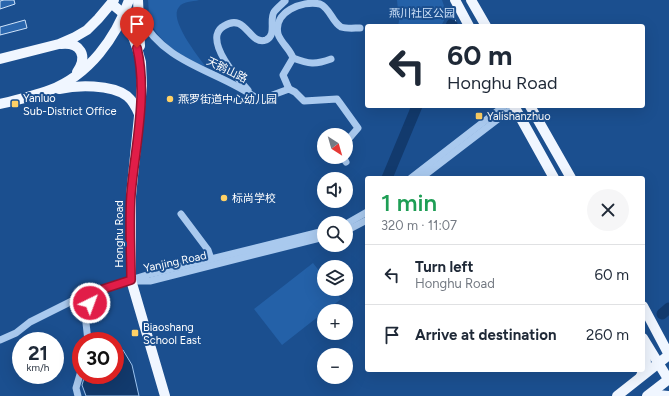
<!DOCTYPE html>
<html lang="en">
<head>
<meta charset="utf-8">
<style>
  :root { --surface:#fff; --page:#f6f6f7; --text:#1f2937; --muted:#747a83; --line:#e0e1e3 }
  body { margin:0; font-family:Figtree,"Noto Sans SC",sans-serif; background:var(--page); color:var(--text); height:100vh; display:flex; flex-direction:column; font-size:15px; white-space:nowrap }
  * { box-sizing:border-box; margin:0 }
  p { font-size:13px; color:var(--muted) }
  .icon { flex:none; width:22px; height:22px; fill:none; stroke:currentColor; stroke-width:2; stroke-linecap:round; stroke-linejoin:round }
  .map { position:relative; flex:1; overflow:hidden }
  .sheet { position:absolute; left:365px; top:176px; width:280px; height:196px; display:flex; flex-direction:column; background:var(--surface); border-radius:4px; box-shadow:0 4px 16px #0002 }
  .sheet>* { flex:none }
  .top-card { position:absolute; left:365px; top:24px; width:280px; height:84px; border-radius:4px; box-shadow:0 4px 16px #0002; background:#fff; color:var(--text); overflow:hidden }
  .needle { width:26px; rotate:143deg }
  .fabs { position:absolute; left:317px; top:128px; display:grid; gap:8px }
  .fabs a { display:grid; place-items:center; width:36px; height:36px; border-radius:50%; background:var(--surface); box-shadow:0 4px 16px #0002; font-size:20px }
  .speed { position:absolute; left:12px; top:332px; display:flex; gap:8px; font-size:20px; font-weight:700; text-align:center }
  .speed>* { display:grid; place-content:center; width:52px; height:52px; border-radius:50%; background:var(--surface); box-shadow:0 4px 16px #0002; line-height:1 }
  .speed small { font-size:10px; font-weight:400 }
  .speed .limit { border:6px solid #d22; background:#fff; color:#111 }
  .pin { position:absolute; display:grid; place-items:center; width:34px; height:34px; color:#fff; margin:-41px -17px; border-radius:50% 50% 50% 0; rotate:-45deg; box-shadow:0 0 4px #0007 }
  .pin .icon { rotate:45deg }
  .me { position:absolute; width:44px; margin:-22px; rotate:42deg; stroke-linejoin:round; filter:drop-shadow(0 0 3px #0008) }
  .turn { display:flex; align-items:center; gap:14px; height:84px; padding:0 16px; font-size:18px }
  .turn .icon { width:52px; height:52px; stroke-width:2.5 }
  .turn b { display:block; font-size:28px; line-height:34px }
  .round { display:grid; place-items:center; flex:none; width:42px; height:42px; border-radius:21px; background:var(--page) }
  .overview { display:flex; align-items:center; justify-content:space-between; height:68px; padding:0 16px }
  h1 { font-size:24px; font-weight:600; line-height:30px; color:#1e9e55 }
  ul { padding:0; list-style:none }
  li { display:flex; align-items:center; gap:12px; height:60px; padding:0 16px; border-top:1px solid var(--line) }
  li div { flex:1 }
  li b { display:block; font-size:15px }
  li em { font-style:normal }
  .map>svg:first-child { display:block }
</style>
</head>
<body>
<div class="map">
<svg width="669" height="396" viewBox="0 0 669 396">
  <rect width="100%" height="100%" fill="#1b4f8f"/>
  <!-- green -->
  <g fill="#2461a8">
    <path d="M148 0H199C192 2 183 1 179 7 168 19 198 56 206 67 185 58 163 46 152 25 148 17 149 8 148 0Z"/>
    <polygon points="397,0 442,0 447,15 441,26 398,26 399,21"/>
    <polygon points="313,263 324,277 324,289 333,289 341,299 326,311 324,311 324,312 282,345 254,309"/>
  </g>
  <!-- water -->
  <polygon fill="#123a6d" stroke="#9cc4f0" points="123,350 132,365 139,396 86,396 82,385 85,375 115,375 115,352"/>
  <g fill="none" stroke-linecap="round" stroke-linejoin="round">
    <!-- river -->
    <g stroke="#123a6d" stroke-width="11">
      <polyline points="451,26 452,24"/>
      <polyline points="387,178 417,106"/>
      <polyline points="662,314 669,308"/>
    </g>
  </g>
  <!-- building -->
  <g fill="#2a66ad" stroke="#cfe3fa">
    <polygon points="4,0 14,0 15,4 0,9 0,1"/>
    <polygon points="25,20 27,28 0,35 0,27"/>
  </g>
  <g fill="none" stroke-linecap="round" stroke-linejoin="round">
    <!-- path -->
    <polyline stroke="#a9c9ee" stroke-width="1" stroke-dasharray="2 3" stroke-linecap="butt" points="453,15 458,26"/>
    <!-- minor -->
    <g stroke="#a9c9ee" stroke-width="7">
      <path d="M140 17C166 66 219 70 259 100L289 89 295 92 304 101 337 99 340 103 358 128 346 142"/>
      <path d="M293 58C309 64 315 65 331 59"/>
      <path d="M289 89 283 75 293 58C290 49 281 43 278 34 273 12 302 0 320 4 330 8 332 22 341 27 347 29 354 28 360 28"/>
      <path d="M248 90C237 78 214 52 217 35 218 31 220 28 224 26 246 12 249 46 266 40 277 35 269 20 274 12 277 8 282 4 285 1"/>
      <polyline points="343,157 346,162"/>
      <polyline points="411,178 504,106"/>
      <polyline points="421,178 515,106"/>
      <polyline points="181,214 208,250 211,259"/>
      <polyline points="346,224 367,212"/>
      <polyline points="346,231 367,220"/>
      <polyline points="135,281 150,281 324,237"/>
      <polyline points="0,340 16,333 30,322 88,293 150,274 324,231"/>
      <polyline points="88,341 85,314 94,292"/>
      <polyline points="78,396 76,388 81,371"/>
    </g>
    <!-- major -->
    <g stroke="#f0f6ff" stroke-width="10">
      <polyline points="138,0 140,46"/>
      <polyline points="455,0 469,26"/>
      <polyline points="471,0 486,26"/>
      <polyline points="112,4 124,14 127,20 137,48 141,62 142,86 131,196 131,280 165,396"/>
      <path d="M61 44C81 42 88 56 77 72"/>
      <polyline points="0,59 59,44 75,37 87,30 98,19 114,0"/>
      <path d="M59 89C77 85 111 84 127 96 133 101 136 107 139 114"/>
      <path d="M0 104C17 100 34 96 50 90 89 75 116 38 129 0"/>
      <polyline points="514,106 554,178"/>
      <polyline points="530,106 571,178"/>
      <polyline points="643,306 669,355"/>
      <polyline points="643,338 668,379"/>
      <polyline points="641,376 646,364 645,345"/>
      <polyline points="617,396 669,355"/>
      <polyline points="647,396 669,379"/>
      <polyline points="650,396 658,395 668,396"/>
    </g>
  </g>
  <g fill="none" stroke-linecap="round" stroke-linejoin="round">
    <!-- route casing -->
    <g stroke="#92132f" stroke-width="10">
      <path id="route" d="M90 303 94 292 131 280C131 252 129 223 131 194 135 147 148 95 137 48"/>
    </g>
    <!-- route -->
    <use href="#route" stroke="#e11d48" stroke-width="7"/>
  </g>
  <!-- markers -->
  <g fill="#ffd166" stroke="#1b4f8f" stroke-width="1.5">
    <circle cx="170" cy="99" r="4"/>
    <rect x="11" y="100" width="8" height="8" rx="2"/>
    <rect x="475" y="112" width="8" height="8" rx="2"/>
    <circle cx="224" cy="198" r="4"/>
    <rect x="131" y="329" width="8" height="8" rx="2"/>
  </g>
  <g text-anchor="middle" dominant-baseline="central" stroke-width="4" stroke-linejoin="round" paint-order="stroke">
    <!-- park labels -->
    <g font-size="11" fill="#cfe3fa" stroke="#1b4f8f">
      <text x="422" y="13">燕川社区公园</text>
    </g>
    <!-- street labels -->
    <g font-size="11" fill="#fff" stroke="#1b4f8f">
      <text transform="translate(227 70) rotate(26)">天鹅山路</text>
      <text transform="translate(119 234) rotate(-90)">Honghu Road</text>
      <text transform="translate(175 262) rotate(-12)">Yanjing Road</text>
    </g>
    <!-- poi labels -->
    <g font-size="11" fill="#fff" stroke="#1b4f8f" text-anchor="start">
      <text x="23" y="98">Yanluo<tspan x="23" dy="13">Sub-District Office</tspan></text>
      <text x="178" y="99">燕罗街道中心幼儿园</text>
      <text x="487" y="116">Yalishanzhuo</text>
      <text x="232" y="198">标尚学校</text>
      <text x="143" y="327">Biaoshang<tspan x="143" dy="13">School East</tspan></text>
    </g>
  </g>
</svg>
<div class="fabs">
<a><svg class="needle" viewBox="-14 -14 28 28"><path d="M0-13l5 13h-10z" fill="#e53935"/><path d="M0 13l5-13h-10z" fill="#747a83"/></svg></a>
<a><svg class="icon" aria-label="sound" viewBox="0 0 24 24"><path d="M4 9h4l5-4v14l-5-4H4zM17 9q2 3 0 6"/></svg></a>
<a><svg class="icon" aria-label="search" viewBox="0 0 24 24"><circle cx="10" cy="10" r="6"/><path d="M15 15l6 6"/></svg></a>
<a><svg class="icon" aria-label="layers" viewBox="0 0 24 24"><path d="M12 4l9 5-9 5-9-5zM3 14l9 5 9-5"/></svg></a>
<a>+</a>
<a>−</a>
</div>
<div class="speed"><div>21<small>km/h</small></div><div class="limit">30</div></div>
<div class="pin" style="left:137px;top:48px;background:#d93025"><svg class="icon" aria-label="arrive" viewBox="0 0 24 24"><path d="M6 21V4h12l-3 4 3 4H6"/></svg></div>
<svg class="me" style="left:90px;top:303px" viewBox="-20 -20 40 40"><circle r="17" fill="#e11d48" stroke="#fff" stroke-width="3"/><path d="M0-11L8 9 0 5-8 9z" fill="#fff"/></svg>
<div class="top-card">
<div class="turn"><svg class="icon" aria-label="left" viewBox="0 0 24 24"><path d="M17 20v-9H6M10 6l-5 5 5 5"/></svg><div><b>60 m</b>Honghu Road</div></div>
</div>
<section class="sheet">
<div class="overview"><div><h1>1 min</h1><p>320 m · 11:07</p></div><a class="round"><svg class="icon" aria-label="close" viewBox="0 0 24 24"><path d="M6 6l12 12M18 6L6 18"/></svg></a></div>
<ul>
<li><svg class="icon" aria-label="left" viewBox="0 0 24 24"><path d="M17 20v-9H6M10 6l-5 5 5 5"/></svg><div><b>Turn left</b><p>Honghu Road</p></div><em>60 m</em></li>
<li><svg class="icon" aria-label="arrive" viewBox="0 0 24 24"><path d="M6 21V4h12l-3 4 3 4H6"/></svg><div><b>Arrive at destination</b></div><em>260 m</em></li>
</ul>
</section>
</div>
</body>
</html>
